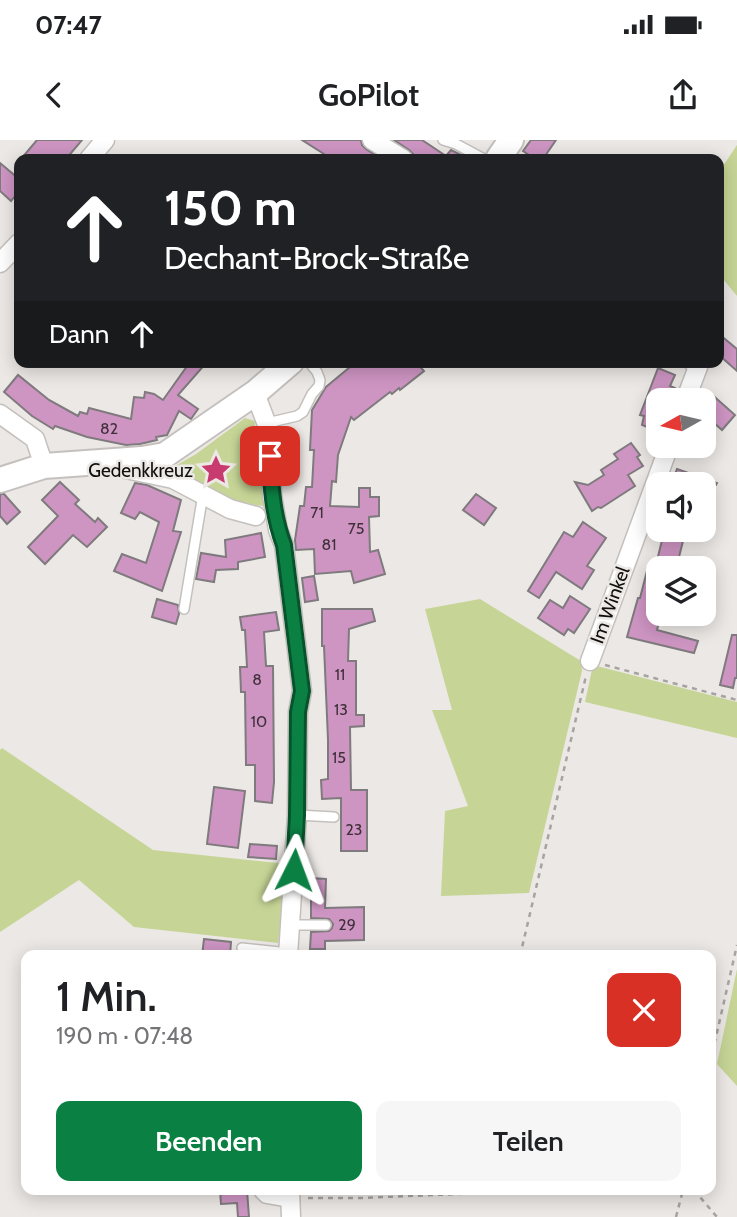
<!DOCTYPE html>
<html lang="de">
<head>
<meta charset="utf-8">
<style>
  :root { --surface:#fff; --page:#f6f6f6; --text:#202124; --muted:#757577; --accent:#0b8043 }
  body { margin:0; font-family:Cabin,sans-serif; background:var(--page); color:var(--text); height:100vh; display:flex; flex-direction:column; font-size:26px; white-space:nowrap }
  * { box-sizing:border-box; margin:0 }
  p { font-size:23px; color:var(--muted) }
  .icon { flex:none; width:38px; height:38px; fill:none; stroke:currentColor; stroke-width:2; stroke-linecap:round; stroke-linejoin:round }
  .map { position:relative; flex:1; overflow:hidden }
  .sheet { position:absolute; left:21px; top:810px; width:695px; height:245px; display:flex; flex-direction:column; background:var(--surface); border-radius:14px; box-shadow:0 4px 18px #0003 }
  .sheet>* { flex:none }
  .banner { position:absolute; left:14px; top:14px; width:710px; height:214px; border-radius:14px; box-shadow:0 4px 18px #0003; background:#202124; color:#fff; overflow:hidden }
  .needle { width:46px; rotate:262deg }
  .fabs { position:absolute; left:646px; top:248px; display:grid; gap:14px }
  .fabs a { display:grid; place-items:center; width:70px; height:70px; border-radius:14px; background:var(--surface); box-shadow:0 4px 18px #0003; font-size:35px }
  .pin { position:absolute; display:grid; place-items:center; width:60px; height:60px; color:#fff; margin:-30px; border-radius:14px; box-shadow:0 4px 10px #0006 }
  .me { position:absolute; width:77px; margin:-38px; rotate:3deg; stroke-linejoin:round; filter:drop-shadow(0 0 5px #0008) }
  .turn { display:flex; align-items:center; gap:24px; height:147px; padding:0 35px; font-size:32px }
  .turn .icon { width:91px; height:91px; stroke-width:2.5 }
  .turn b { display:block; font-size:49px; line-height:60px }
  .then { display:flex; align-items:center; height:66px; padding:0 35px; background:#0003; gap:14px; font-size:26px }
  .round { display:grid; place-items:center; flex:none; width:74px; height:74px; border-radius:14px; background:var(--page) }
  .head { display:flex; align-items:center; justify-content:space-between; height:119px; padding:0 35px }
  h1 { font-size:42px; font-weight:600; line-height:52px }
  .button { display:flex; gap:14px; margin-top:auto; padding:14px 35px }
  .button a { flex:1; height:80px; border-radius:14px; background:var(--accent); color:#fff; font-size:28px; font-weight:600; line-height:80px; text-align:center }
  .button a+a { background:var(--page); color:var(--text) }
  .status { display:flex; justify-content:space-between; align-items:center; height:49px; padding:0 35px; background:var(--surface); direction:ltr }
  .status svg { height:19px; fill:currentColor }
  header { display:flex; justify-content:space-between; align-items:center; height:91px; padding:0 35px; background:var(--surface); font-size:32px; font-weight:600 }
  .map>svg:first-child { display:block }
</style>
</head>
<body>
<div class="status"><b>07:47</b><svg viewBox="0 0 49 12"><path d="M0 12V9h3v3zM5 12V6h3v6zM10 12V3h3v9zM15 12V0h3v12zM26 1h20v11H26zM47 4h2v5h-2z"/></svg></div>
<header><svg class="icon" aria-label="back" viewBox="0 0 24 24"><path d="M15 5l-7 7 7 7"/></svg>GoPilot<svg class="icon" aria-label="share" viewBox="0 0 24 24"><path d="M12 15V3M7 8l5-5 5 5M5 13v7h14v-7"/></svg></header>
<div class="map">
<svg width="737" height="1077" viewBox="0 0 737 1077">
  <rect width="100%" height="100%" fill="#ece8e5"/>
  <!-- green -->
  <g fill="#c6d596">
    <polygon points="737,5 737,156 719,134 719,32"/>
    <path d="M245 278 255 281 254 291 261 298 264 366C229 363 201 345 170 329L196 314Z"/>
    <polygon points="480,459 581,521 582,531 529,753 441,756 445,671 468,666 432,570 452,570 425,469"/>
    <polygon points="593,525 737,562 737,598 585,562"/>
    <polygon points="2,608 153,710 287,724 278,803 134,787 79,740 0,792 0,610"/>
    <polygon points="737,829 737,946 717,924"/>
  </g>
  <!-- building -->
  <g fill="#ce95c3" stroke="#7e7a7d" stroke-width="2">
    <polygon points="37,0 82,0 66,19 21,19"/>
    <polygon points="302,0 361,0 362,5 366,9 382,19 321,19 324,14"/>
    <polygon points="394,0 422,0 446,16 451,10 469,19 414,19 413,14 409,10"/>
    <polygon points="531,0 556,0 543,19 535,19 523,11"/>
    <polygon points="0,23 19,39 19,51 11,61 0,51"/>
    <polygon points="719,194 737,209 737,231 719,215"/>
    <polygon points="190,222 207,222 178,255 198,269 191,279 179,271 167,295 156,297 157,300 140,304 126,305 87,297 55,286 53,289 32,276 4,252 18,235 49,260 78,276 80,272 87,274 89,268 131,279 134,257 144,258 145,252 154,254 163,260"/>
    <polygon points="356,222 416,222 424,231 400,250 399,248 392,254 390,252 354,280 351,277 338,315 336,342 332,341 330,366 359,367 359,348 370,348 370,357 379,357 379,376 369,377 370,412 378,410 385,434 354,443 351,431 315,434 314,409 296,410 295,400 300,366 304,366 306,347 312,347 314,310 310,310 312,270 326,247"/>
    <polygon points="658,228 675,235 670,246 675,248 670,261 658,261 658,282 655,281 652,289 642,285 644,276 640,275"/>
    <polygon points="709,252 735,275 722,290 704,274 704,259"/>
    <polygon points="631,303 640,315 637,317 643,326 628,335 635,346 601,368 598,367 592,371 575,342 588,345 604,335 601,330 618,319 614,314"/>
    <polygon points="677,329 717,343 716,345 671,345"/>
    <polygon points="60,342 79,360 75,364 95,382 98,378 107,387 87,407 73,395 45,424 28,407 58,376 42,360"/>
    <polygon points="135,343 147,345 181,360 173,391 181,392 162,451 114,431 122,414 146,423 159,382 140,372 135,379 121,373"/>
    <polygon points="0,354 4,354 20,372 7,384 0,376"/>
    <polygon points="476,354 496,368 484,385 463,370"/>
    <polygon points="583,382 606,398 587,426 594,430 582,449 556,432 539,458 528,451 564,392 573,397"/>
    <polygon points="664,392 684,397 676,429 655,429"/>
    <polygon points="261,393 265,417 238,422 238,429 216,430 214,442 196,439 201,413 226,417 225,400"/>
    <polygon points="648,427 658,430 658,463 655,474 661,474 657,490 698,501 694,513 627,497 638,458 640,458"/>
    <polygon points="314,436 318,460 305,462 302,438"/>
    <polygon points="570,456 590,469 574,493 568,489 564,495 538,478 550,460 563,468"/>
    <polygon points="157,459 178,465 179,474 176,484 152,477"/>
    <polygon points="322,469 372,469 375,481 349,489 348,521 356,521 356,575 364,575 364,586 350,587 351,650 367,650 367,711 341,711 341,658 322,659 321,640 328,639 328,600 324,506 322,506"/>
    <polygon points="276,472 279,490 264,492 266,526 273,526 274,642 272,663 255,661 255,625 246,625 245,552 241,552 240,527 247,527 245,490 242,490 240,477"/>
    <polygon points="732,495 737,495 737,538 735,538 733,548 720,545"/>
    <polygon points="214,647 245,651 238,708 207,704"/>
    <polygon points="250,704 277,706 276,719 248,717"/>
    <polygon points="310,738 326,739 325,768 364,767 364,800 325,801 325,809 310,809 311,792 329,791 332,788 333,784 329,779 311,778 311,754 309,754"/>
    <polygon points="204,799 231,802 230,816 202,816"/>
    <polygon points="220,1050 247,1050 249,1077 238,1077 237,1063 221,1064"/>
  </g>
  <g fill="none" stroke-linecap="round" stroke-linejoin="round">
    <!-- lane casing -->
    <g stroke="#c4c0bd" stroke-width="12">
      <g id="lane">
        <polyline points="443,0 456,4 484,19"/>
        <polyline points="267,283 297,276 303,272 312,254 319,246 320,240 317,232 309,222"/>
        <polyline points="184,469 203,354"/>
        <polyline points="297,675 334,677"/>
        <polyline points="291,785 326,785"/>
        <polyline points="242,808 289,813"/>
      </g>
    </g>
    <!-- street casing -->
    <g stroke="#c4c0bd" stroke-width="21">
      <g id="street">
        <polyline points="372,0 403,19"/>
        <polyline points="89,19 105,0"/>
        <polyline points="0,123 19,103"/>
        <polyline points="255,253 269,290 272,355 278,390 284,405 302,551 298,572 297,675 288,816"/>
        <polyline points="685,261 698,227 693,222"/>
        <polyline points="0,274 35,299 44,326"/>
        <polyline points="121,328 173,339 230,369 256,376"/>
        <polyline points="590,521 669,306"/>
        <polyline points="263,1050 267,1054 290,1058"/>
        <polyline points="290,1050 291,1077"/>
      </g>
    </g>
    <!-- secondary casing -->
    <g stroke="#c4c0bd" stroke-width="28">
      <g id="secondary">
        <polyline points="498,19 511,0"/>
        <polyline points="0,340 44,326 142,319 165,315 255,253 291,222"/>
      </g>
    </g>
    <!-- path -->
    <g stroke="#a6a3a1" stroke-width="2.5" stroke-dasharray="5 5" stroke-linecap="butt">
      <polyline points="605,525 737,560"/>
      <polyline points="520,816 586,536"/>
      <polyline points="710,923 737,805"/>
      <polyline points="694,1050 717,1077"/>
      <polyline points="308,1058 360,1058 559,1050"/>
      <polyline points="676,1077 683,1050"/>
    </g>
    <!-- lane -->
    <use href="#lane" stroke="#fff" stroke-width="9"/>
    <!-- street -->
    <use href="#street" stroke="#fff" stroke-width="18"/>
    <!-- secondary -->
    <use href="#secondary" stroke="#fff" stroke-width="24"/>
  </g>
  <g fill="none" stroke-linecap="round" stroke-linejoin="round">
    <!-- route casing -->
    <g stroke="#07532c" stroke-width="18">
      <path id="route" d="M270 316C271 346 273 376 284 405L302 551 298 572 297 675 294 730"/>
    </g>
    <!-- route -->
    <use href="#route" stroke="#0b8043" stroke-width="12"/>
  </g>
  <!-- icons -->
  <defs>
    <g id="sight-bare" transform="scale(2.415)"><path d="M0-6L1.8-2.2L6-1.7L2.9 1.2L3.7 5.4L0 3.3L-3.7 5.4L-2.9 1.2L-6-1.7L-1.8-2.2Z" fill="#c73b6e" stroke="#ece8e5" stroke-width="2.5" paint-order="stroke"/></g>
  </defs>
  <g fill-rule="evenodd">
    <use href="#sight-bare" x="216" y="330"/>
  </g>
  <g text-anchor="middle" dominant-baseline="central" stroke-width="5" stroke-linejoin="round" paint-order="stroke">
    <!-- number labels -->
    <g font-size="16" fill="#40303a">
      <text x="109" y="288">82</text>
      <text x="317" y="372">71</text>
      <text x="356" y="388">75</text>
      <text x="329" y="404">81</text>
      <text x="340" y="534">11</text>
      <text x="257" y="539">8</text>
      <text x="341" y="569">13</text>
      <text x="259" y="581">10</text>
      <text x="339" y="617">15</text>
      <text x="354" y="689">23</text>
      <text x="347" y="784">29</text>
    </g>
    <!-- poi labels -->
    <g font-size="19" fill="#100f0d" stroke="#ece8e5" text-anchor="end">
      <text x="193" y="330">Gedenkkreuz</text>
    </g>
    <!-- street labels -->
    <g font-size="19" fill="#100f0d" stroke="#ece8e5">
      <text transform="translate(610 465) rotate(-70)">Im Winkel</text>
    </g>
  </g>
</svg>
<div class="fabs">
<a><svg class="needle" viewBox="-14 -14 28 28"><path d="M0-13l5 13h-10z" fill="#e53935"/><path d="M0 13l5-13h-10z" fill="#757577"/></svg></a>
<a><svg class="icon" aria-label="sound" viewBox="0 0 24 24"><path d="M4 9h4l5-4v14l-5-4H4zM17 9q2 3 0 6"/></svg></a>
<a><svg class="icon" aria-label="layers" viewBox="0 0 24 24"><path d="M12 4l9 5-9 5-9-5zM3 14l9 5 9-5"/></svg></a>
</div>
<div class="pin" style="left:270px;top:316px;background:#d93025"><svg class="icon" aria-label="arrive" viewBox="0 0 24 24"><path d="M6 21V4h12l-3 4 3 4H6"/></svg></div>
<svg class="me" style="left:294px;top:730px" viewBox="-20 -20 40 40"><path d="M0-17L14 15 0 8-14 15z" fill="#0b8043" stroke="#fff" stroke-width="4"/></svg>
<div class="banner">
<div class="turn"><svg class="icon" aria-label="ahead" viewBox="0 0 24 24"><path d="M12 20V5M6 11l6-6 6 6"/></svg><div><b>150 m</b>Dechant-Brock-Straße</div></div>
<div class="then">Dann<svg class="icon" aria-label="ahead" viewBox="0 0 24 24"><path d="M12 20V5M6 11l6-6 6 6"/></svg></div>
</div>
<section class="sheet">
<div class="head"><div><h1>1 Min.</h1><p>190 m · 07:48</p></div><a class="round" style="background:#d93025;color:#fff"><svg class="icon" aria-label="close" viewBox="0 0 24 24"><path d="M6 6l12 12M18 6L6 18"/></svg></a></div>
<div class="button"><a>Beenden</a><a>Teilen</a></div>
</section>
</div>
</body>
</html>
